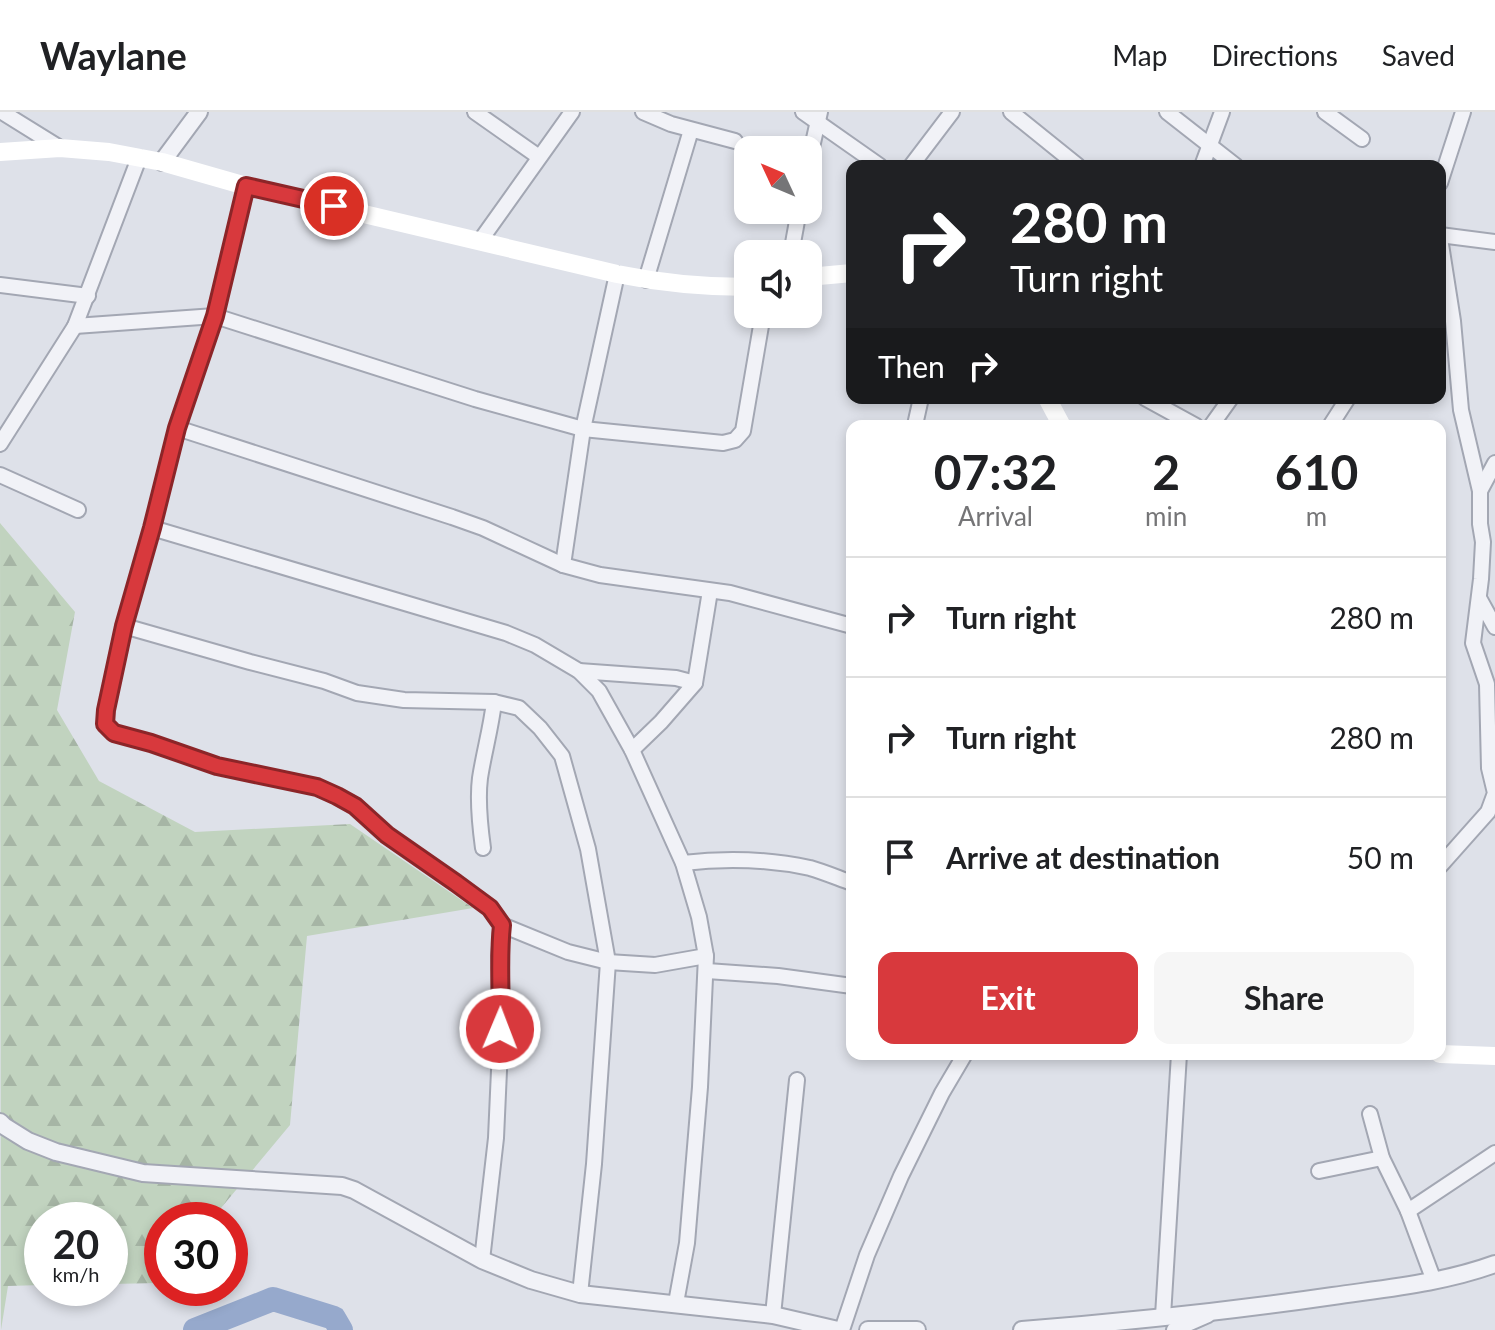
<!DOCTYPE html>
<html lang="en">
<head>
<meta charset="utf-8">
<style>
  :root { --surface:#fff; --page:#f6f6f6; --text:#202124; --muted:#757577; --line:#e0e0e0; --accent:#d8393d }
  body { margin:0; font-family:Lato,sans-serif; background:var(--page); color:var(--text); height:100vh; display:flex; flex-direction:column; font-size:30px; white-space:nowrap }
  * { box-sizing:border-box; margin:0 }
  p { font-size:26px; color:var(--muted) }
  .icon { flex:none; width:44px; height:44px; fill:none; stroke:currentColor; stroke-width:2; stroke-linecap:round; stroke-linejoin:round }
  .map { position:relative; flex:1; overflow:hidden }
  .side { position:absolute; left:846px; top:308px; width:600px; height:640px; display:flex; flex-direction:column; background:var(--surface); border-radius:16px; box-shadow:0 4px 12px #0003 }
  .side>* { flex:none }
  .top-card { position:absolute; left:846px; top:48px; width:600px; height:244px; border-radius:16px; box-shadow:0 4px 12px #0003; background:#202124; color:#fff; overflow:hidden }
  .needle { width:52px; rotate:314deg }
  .buttons { position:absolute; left:734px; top:24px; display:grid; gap:16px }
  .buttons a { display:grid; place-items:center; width:88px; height:88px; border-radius:16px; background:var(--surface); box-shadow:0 4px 12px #0003; font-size:40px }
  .speed { position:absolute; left:24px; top:1090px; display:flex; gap:16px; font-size:40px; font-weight:700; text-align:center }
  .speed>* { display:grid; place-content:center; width:104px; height:104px; border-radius:50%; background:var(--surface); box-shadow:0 4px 12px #0003; line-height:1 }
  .speed small { font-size:20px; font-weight:400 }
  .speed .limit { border:12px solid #d22; background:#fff; color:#111 }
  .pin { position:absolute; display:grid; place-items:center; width:68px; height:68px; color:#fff; margin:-34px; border:4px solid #fff; border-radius:50%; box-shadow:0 2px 8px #0007 }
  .me { position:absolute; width:88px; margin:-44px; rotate:1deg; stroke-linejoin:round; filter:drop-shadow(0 0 6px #0008) }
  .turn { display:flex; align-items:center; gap:28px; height:168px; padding:0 32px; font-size:36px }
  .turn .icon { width:104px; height:104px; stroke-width:2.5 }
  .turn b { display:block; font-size:56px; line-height:68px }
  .then { display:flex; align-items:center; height:76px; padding:0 32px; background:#0003; gap:16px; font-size:30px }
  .eta { display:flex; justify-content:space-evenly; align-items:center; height:136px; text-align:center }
  .eta b { font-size:48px; font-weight:700; line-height:56px }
  .button { display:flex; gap:16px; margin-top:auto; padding:16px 32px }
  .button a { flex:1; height:92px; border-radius:16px; background:var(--accent); color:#fff; font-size:32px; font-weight:700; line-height:92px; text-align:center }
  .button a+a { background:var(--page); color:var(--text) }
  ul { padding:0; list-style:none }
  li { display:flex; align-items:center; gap:24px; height:120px; padding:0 32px; border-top:2px solid var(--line) }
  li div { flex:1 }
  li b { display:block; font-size:30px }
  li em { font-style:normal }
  header { display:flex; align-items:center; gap:48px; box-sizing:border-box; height:112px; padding:0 40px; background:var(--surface); border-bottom:2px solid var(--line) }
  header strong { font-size:38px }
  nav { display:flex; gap:44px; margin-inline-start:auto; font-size:28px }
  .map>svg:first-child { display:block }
</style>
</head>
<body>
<header>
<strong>Waylane</strong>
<nav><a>Map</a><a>Directions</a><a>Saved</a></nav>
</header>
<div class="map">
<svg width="1495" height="1218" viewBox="0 0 1495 1218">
  <defs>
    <pattern id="forest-firs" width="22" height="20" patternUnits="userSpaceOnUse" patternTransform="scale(2)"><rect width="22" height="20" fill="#c1d3bf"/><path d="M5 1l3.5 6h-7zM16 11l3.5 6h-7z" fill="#a6b5a5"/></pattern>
  </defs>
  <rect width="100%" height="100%" fill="#dee1e9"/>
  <!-- forest -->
  <polygon fill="url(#forest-firs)" points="0,411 75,500 57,598 99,669 195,720 350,712 473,796 307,824 290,1013 211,1108 162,1108 162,1167 159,1171 110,1172 110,1108 42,1108 42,1173 8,1174 1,1218"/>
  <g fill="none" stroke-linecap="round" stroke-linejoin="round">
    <!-- river -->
    <polyline stroke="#96a9cc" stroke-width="24" points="195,1218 273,1187 334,1206 341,1218"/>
    <!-- minor casing -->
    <g stroke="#a3a7b3" stroke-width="18">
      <g id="minor">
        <polyline points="2,0 60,36"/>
        <polyline points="475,0 539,45"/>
        <polyline points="643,0 671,12 735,29"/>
        <polyline points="803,0 880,54"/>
        <polyline points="1011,0 1078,54"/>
        <polyline points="1167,0 1236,54"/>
        <polyline points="1325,0 1362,27"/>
        <polyline points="808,53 820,0"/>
        <polyline points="911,54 952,0"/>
        <polyline points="1202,54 1222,0"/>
        <polyline points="1440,71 1463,0"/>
        <polyline points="246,74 215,204 177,316 152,416 124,514 250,550 324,569 357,581 404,588 494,590 519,596 540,616 562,644 588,737 608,850 594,1052 580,1182"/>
        <polyline points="1440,123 1495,130"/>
        <polyline points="1440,126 1453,209 1461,298 1480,379"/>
        <polyline points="480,129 572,0"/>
        <polyline points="791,142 799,98"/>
        <polyline points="646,168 691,18"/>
        <polyline points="0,173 88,184"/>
        <polyline points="75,214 215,204 475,287 583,317 723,331 735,328 743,319 763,202"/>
        <polyline points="1145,286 1196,314"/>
        <polyline points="915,313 921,286"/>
        <polyline points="1211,314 1231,286"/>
        <polyline points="1330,314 1348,286"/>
        <polyline points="177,316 452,405 483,416 563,453 600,463 730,481 852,514"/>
        <polyline points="0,332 75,214 139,46"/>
        <polyline points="0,363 78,398"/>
        <polyline points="563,453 583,317 617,162"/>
        <polyline points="1479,486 1495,515"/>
        <polyline points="124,514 106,598 105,612 114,621 151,631 217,654 317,675 337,684 355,694 387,723 456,771 490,796 502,813 568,840 608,850 655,853 706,844 699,805 683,751 632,638 599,579 579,559 535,533 506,521 152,416"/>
        <polyline points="579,559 676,566 695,571"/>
        <polyline points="632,638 661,610 695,571 710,479"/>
        <path d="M483 736C480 714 477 689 480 666 484 640 491 616 494 590"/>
        <path d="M683 751C725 746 768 747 810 756 824 760 838 766 852 771"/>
        <polyline points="1440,754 1488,700 1495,681 1489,656 1487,572 1473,531 1481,467 1483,430 1480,412 1480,379 1495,351"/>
        <polyline points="707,859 778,864 852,874"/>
        <polyline points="1370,1002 1382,1046 1408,1099 1434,1169"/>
        <polyline points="1319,1059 1382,1046"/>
        <polyline points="1408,1099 1495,1041"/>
        <polyline points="482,1148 496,1026 502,891 499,844 502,813"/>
        <polyline points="676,1191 687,1131 700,975 706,844"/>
        <polyline points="773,1203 797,968"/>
        <polyline points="1163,1204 1179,942"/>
        <polyline points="842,1218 867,1143 901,1064 942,981 965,942"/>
        <polyline points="1174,1218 1208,1203"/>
      </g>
    </g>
    <!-- tertiary casing -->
    <g stroke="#a3a7b3" stroke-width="20">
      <g id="tertiary">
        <polyline points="162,50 199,0"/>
        <polyline points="0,1010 4,1014 28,1029 56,1040 143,1061 342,1074 354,1078 482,1148 531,1168 580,1182 773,1203 838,1218"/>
        <polyline points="868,1218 917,1218"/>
        <path d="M1022 1218C1126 1210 1230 1199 1333 1184 1388 1176 1443 1171 1495 1152"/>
      </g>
    </g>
    <!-- minor -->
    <use href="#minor" stroke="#f1f2f7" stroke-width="14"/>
    <!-- tertiary -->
    <use href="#tertiary" stroke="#f1f2f7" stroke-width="16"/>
    <!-- secondary -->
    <g stroke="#fff" stroke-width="18">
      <path d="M0 40 60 36 109 40 162 50 246 74 617 162C661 171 703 175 748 175"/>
      <polyline points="808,165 852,161"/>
      <polyline points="1047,286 1062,314"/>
      <polyline points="1440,942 1495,944"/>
    </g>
  </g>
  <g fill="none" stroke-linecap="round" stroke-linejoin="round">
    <!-- route casing -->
    <g stroke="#8c2528" stroke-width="20">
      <path id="route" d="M334 94 246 74 215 204 177 316 152 416 124 514 106 598 105 612 114 621 151 631 217 654 317 675 337 684 355 694 387 723 456 771 490 796 502 813C498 849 502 882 500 917"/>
    </g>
    <!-- route -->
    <use href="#route" stroke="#d8393d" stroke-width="14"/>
  </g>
</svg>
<div class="buttons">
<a><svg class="needle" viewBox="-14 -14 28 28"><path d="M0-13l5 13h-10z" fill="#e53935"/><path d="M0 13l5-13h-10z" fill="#757577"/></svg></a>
<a><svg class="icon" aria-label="sound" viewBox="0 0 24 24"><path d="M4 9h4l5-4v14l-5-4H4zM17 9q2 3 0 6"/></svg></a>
</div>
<div class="speed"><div>20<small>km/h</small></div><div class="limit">30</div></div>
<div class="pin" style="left:334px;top:94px;background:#d93025"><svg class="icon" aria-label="arrive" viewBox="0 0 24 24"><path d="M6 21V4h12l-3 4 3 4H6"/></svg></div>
<svg class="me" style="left:500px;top:917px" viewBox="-20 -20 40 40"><circle r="17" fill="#d8393d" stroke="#fff" stroke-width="3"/><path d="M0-11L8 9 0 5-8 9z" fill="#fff"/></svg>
<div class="top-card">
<div class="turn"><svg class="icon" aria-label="right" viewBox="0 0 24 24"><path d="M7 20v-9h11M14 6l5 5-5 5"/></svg><div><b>280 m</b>Turn right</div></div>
<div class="then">Then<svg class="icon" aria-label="right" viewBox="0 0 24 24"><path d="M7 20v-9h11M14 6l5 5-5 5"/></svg></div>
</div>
<section class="side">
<div class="eta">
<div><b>07:32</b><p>Arrival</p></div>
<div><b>2</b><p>min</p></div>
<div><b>610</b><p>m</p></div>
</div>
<ul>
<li><svg class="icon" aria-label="right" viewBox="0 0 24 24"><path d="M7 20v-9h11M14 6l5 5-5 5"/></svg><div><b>Turn right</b></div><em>280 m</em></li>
<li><svg class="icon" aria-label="right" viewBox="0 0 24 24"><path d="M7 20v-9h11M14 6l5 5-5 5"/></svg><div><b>Turn right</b></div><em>280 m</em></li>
<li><svg class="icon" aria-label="arrive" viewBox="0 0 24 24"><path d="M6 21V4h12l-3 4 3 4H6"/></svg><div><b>Arrive at destination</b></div><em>50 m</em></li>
</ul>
<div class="button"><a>Exit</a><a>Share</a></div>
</section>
</div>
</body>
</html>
